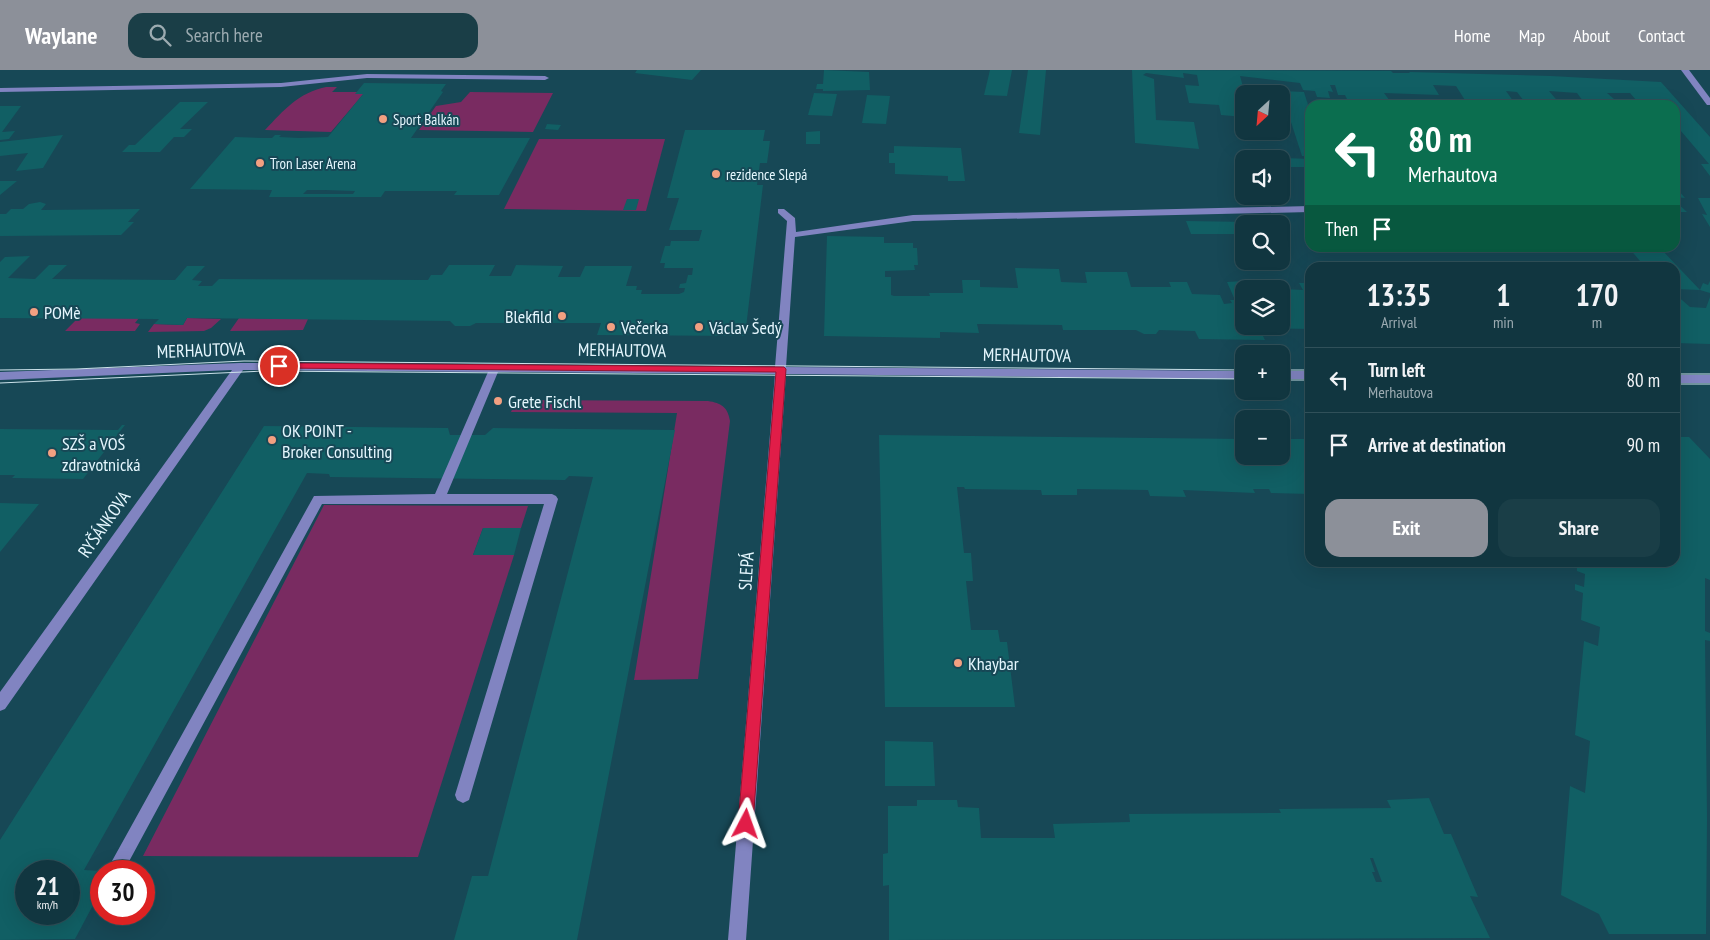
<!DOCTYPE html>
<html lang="en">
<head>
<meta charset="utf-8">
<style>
  :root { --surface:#113640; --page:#1a3e47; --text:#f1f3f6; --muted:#9cabb1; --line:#305059; --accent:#8c9099 }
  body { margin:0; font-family:"PT Sans Narrow",sans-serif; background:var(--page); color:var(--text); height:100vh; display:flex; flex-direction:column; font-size:19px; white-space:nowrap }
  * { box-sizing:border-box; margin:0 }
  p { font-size:16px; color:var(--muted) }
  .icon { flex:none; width:28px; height:28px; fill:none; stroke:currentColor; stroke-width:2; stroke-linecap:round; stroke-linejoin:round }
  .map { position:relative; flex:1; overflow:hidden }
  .sheet { position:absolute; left:1305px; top:192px; width:375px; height:305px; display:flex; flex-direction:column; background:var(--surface); border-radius:15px; box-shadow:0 5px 20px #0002,0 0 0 1px var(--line) }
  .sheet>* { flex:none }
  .banner { position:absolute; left:1305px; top:30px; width:375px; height:152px; border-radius:15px; box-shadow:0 5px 20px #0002,0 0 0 1px var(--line); background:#0b6e4f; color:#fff; overflow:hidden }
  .needle { width:32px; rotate:206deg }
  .fabs { position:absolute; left:1235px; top:15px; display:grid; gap:10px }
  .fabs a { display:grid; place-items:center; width:55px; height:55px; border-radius:10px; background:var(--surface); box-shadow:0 5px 20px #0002,0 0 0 1px var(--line); font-size:25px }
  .speed { position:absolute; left:15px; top:790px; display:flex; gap:10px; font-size:25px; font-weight:700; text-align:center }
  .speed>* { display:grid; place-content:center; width:65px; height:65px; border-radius:50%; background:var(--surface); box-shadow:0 5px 20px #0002,0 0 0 1px var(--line); line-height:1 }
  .speed small { font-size:12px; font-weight:400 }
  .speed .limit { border:8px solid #d22; background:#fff; color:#111 }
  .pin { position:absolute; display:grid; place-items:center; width:42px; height:42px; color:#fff; margin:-21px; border:2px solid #fff; border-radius:50%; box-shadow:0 1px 5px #0007 }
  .me { position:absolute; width:55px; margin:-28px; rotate:4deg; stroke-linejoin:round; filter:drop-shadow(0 0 4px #0008) }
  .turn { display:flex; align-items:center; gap:18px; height:105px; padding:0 20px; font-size:22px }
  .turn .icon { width:65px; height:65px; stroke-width:2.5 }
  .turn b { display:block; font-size:35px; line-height:42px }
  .then { display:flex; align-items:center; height:48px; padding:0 20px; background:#0003; gap:10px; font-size:19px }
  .eta { display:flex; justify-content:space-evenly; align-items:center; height:85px; text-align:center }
  .eta b { font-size:30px; font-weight:700; line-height:35px }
  .action { display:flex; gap:10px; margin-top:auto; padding:10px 20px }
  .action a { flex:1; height:58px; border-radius:15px; background:var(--accent); color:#fff; font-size:20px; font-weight:700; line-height:58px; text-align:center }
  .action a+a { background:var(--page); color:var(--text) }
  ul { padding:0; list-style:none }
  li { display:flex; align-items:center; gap:15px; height:65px; padding:0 20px; border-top:1px solid var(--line) }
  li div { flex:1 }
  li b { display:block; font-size:19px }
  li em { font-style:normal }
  header { display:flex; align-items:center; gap:30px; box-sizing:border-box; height:70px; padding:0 25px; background:var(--accent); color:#fff }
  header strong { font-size:24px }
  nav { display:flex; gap:28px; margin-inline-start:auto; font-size:18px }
  .search { width:350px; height:45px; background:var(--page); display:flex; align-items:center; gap:12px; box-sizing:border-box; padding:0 18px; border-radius:15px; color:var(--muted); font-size:19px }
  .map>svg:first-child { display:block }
</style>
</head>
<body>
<header>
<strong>Waylane</strong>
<div class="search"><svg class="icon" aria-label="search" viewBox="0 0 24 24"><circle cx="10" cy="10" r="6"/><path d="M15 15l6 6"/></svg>Search here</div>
<nav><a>Home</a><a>Map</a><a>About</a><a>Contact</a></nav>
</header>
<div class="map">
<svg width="1710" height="870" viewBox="0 0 1710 870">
  <rect width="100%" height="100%" fill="#174856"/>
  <!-- green -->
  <g fill="#792b61">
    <path d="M326 17H337L332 22H365L331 62 265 60C284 40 298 23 326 17Z"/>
    <polygon points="470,22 553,23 533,62 419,60 436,36 461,32"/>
    <polygon points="539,69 665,69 646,141 504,139"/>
    <polygon points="78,248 139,248 135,253 140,254 135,261 65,261"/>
    <polygon points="187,248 221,249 211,258 204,261 148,262 154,254 183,255"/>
    <polygon points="239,248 308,249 303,260 230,261"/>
    <path d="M516 330 708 331C721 333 728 337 730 351L698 609 634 610 677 343 511 342Z"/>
    <polygon points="324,435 528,436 521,458 483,458 473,485 514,485 418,787 143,786"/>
  </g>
  <!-- building -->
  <g fill="#115f64" fill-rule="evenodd">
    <polygon points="637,0 701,0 692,10 635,3"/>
    <polygon points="824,0 869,2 870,20 823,21 823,19 816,19 817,14 823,14"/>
    <polygon points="990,0 1012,0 1007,26 984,25"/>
    <polygon points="1028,0 1046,0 1040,65 1019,63"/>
    <polygon points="1132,0 1391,1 1393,3 1410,3 1409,2 1551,6 1661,12 1710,67 1710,106 1701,94 1709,94 1675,54 1675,35 1659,35 1656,32 1636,30 1630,23 1607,23 1621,35 1586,35 1577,23 1549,21 1561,35 1527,35 1517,22 1506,21 1516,35 1468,35 1456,16 1433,15 1439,25 1384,23 1393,35 1350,35 1345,25 1338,25 1335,15 1330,15 1333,22 1328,21 1330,28 1317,27 1315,21 1303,20 1300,13 1240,6 1245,24 1244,24 1244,47 1221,45 1219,35 1189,33 1185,15 1199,16 1197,5 1183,3 1184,8 1146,3 1143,5 1154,9 1156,50 1194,52 1199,79 1135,73"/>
    <path d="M364 13 446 14 441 21 443 22 411 68H530L499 125H454L457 121H385L381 127H269L272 120 190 119 235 67 264 68H272L275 65H281L279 67 299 68 328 67 363 24H355ZM307 120H325L355 121 353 124H303Z"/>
    <polygon points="1281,21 1304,22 1310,41 1310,87 1302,86"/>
    <polygon points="814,23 837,24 832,46 808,45"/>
    <polygon points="867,25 890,26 886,54 862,53"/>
    <polygon points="180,32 208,32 180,59 192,59 184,67 174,67 160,82 122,82 129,75 135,75"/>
    <polygon points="0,36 21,36 2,62 15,61 9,69 0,70"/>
    <polygon points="547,54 561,55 558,60 545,59"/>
    <polygon points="685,60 765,60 763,71 770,71 767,93 760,93 757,115 763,115 745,266 597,265 601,253 476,253 470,256 455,256 450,251 187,248 183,255 154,254 159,249 0,248 0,192 5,187 30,186 8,208 35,209 49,195 67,195 52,209 175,210 187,196 205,196 192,210 202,211 198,216 212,216 219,209 428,210 431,205 442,205 449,195 495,195 489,206 511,206 516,195 563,196 558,207 580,207 585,196 632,196 626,216 637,216 636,220 642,220 641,224 679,224 684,222 685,218 679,218 680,214 686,213 688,205 692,205 693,198 664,198 665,193 660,193 665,176 670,176 671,171 699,171 702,160 669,160 679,128 667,128"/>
    <polygon points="820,61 820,74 806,74 806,62"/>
    <polygon points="63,65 43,98 16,101 28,83 0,86 0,72"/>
    <polygon points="894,76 961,78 965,111 948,111 948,106 895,104 895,93 889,93 889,83 894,83"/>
    <polygon points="1285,88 1310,89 1310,97 1290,97"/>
    <polygon points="0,111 17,111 0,125"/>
    <polygon points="1675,117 1679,121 1685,128 1675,127"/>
    <polygon points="1698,128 1710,128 1710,157 1702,144 1707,145"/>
    <polygon points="627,129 639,129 636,140 623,140"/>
    <polygon points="1675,131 1687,142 1675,142"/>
    <polygon points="40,132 46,134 41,140 140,139 128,152 134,152 121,165 0,166 0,144 6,144 11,139 23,139 29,134"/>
    <polygon points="1186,151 1248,152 1250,154 1244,154 1244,164 1191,164"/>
    <polygon points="827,166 884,167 884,173 913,173 913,178 917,178 918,195 914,195 915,200 885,201 885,207 891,207 891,225 894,226 930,226 929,223 963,223 962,210 980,210 980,217 1018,218 1015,198 1059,199 1061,212 1087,213 1085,202 1127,202 1131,217 1171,217 1169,212 1187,212 1192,224 1220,225 1224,234 1232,233 1230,230 1235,230 1227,212 1244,211 1247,219 1244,219 1244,256 1258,256 1265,270 1199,269 1195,261 1159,260 1156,264 1144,264 1136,260 1063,260 1062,255 977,254 979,263 940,262 940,268 824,266"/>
    <polygon points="1629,178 1660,178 1700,220 1703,213 1708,215 1710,211 1710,223 1700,220 1675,219 1675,198 1646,198"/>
    <polygon points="1299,213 1310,213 1310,259 1262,258 1262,256 1281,256 1281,219 1303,220"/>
    <polygon points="1675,224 1690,237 1706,238 1710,227 1710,274 1675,273"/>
    <polygon points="122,355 125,355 83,409 12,408 15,405 0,405 0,359 118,360"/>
    <path d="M264 356 448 358 450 365H485L493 358 675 360 577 870H454L472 806H488L593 407 569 406 565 410 330 407 329 404 307 403 84 800 101 801V820L75 869 0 870V770ZM26 801H69V844H26Z"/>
    <polygon points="879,365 1244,369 1244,386 1281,386 1281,369 1310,369 1310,424 1271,423 1269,419 1253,419 1255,423 1183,420 1186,427 1150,426 1148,420 1077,419 1077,425 1042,425 1041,420 965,419 964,417 957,417 964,483 971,483 973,511 966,511 971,560 998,560 1000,572 1007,572 1015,637 885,637"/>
    <polygon points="1675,367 1689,367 1710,389 1710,510 1705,508 1705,561 1710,563 1710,571 1705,570 1707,748 1706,864 1609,864 1599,844 1561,825 1570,716 1585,723 1590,671 1575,665 1584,571 1598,576 1600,557 1581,550 1583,523 1575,520 1575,514 1584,517 1585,504 1577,501 1577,495 1586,498 1586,492 1675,492"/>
    <polygon points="0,433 39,434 0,482"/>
    <polygon points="483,458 521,458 514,485 473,485"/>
    <polygon points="885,671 933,672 935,716 885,716"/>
    <path d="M1429 728 1444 764H1451L1478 827 1470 826 1490 868 889 870V815L883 816V784L888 783V736H917V730H957L958 737 979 738 981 768H1055L1053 754 1130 752 1129 744 1281 743 1279 739 1391 738 1387 730ZM1370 788H1373L1382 812H1376L1372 802H1375Z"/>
  </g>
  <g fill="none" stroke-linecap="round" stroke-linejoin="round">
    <!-- minor -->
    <g fill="#8184c1" fill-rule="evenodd">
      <polygon points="1681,0 1689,0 1710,28 1710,35 1707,35"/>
      <polygon points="367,4 545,6 549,8 545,10 367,8 281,17 0,22 0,18 281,13"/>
      <polygon points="1310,136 1310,142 913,151 795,167 786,297 1244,301 1244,309 786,304 746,870 728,870 775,304 498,302 447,424 552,424 556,426 558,429 469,730 463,733 457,730 455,725 544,434 322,434 126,797 120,799 114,797 112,791 314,426 435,424 488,302 243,300 5,639 0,641 0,622 232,300 0,310 0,302 240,293 775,297 787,151 778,143 778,139 784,139 795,148 796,162 913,145"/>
      <rect x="1281" y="301" width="29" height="8"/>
      <rect x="1675" y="305" width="35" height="8"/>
    </g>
    <!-- tram -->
    <g stroke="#cce2ea" stroke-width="1">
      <polyline points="0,300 76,299 244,291 1244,300"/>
      <polyline points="1281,300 1310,300"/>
      <polyline points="1675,304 1710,304"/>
      <polyline points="1281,310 1310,310"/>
      <polyline points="0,313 265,301 1244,309"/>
      <polyline points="1675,314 1710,314"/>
    </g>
  </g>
  <!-- route -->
  <polygon fill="#e11d48" stroke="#92132f" points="279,293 784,297 786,299 753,754 751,759 746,761 741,759 738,754 776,302 275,298 275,294"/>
  <!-- markers -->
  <g fill="#f2a081" stroke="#174856" stroke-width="2">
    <circle cx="383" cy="49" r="5"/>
    <circle cx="260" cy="93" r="5"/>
    <circle cx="716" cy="104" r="5"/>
    <circle cx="34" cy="242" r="5"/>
    <circle cx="562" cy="246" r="5"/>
    <circle cx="611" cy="257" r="5"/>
    <circle cx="699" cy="257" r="5"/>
    <circle cx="498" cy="331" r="5"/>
    <circle cx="272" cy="370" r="5"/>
    <circle cx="52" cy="383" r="5"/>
    <circle cx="958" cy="593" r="5"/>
  </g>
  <g text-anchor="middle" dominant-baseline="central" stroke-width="4" stroke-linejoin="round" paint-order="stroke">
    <!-- far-poi labels -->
    <g font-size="15" fill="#e5f7fe" stroke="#174856" text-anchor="start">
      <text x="393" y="49">Sport Balkán</text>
      <text x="270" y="93">Tron Laser Arena</text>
      <text x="726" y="104">rezidence Slepá</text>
    </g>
    <!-- poi labels -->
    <g font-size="18" fill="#e5f7fe" stroke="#174856" text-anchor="start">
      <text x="44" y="242">POMè</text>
      <text x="552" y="246" text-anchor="end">Blekfild</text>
      <text x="621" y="257">Večerka</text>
      <text x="709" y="257">Václav Šedý</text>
      <text x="508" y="331">Grete Fischl</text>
      <text x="282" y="360">OK POINT -<tspan x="282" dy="21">Broker Consulting</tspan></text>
      <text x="62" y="373">SZŠ a VOŠ<tspan x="62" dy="21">zdravotnická</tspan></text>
      <text x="968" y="593">Khaybar</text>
    </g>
    <!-- street labels -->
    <g font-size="18" fill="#e5f7fe" stroke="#174856">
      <text transform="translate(201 280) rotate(-2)">MERHAUTOVA</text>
      <text transform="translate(622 280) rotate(1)">MERHAUTOVA</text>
      <text transform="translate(1027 285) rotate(1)">MERHAUTOVA</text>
      <text transform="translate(104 454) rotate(-55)">RYŠÁNKOVA</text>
      <text transform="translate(746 501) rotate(-86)">SLEPÁ</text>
    </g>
  </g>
</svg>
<div class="fabs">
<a><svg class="needle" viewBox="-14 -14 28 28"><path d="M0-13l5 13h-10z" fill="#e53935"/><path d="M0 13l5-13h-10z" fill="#9cabb1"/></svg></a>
<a><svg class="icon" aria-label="sound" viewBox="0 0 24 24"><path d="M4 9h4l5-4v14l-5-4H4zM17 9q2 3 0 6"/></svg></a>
<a><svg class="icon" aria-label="search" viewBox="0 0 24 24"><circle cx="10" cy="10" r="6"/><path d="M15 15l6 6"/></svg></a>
<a><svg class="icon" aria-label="layers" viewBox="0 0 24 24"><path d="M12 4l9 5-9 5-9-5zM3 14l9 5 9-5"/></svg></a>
<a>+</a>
<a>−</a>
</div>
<div class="speed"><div>21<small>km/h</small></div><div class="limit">30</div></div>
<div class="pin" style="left:279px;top:296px;background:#d93025"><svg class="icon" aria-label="arrive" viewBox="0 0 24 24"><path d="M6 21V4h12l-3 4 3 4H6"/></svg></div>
<svg class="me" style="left:746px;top:754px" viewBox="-20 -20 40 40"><path d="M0-17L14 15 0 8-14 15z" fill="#e11d48" stroke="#fff" stroke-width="4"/></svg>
<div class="banner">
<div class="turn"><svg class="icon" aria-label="left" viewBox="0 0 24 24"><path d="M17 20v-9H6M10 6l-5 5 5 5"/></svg><div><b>80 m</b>Merhautova</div></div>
<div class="then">Then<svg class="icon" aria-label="arrive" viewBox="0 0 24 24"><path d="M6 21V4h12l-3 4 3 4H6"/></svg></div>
</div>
<section class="sheet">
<div class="eta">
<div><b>13:35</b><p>Arrival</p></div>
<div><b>1</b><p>min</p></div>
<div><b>170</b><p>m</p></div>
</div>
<ul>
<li><svg class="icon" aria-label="left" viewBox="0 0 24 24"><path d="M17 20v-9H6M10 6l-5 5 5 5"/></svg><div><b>Turn left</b><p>Merhautova</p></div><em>80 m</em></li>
<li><svg class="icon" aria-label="arrive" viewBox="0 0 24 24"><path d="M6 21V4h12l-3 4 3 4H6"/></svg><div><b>Arrive at destination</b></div><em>90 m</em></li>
</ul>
<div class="action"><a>Exit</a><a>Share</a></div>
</section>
</div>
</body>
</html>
